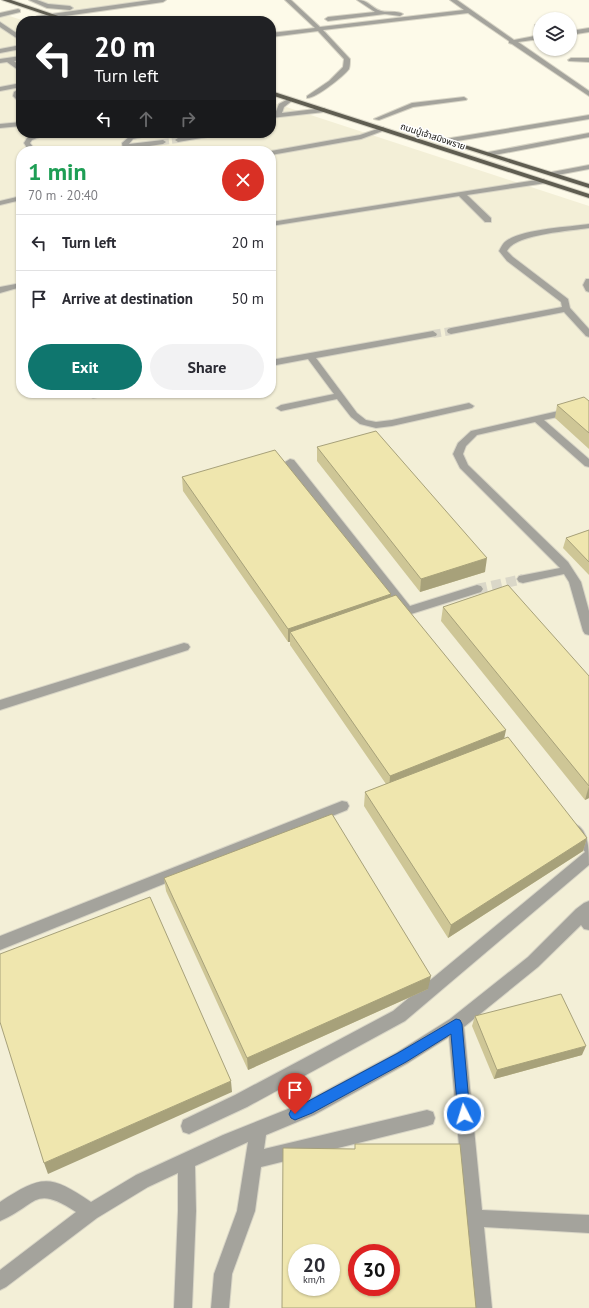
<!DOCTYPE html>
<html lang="en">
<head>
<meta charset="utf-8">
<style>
  :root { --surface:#fff; --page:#f2f2f3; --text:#2b2b33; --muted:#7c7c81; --line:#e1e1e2; --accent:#0f766e }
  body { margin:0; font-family:"PT Sans","Noto Sans Thai",sans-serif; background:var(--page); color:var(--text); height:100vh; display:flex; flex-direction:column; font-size:15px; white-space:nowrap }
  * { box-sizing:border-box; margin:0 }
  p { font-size:13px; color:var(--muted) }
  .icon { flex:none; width:22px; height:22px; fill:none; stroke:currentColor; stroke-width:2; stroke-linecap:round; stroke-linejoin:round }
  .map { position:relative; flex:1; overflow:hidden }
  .details { position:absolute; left:16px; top:146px; width:260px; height:252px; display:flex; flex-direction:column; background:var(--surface); border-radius:16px; box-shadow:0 1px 3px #0004 }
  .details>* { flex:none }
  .guide { position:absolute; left:16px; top:16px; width:260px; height:122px; border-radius:16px; box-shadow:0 1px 3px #0004; background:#202124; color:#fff; overflow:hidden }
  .buttons { position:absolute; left:533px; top:12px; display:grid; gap:8px }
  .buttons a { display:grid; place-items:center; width:44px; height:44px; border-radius:50%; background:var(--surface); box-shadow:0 1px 3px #0004; font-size:20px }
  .speed { position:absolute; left:288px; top:1244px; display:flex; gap:8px; font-size:20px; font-weight:700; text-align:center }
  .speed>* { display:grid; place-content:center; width:52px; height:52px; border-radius:50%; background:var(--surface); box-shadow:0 1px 3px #0004; line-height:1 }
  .speed small { font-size:10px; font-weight:400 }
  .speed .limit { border:6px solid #d22; background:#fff; color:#111 }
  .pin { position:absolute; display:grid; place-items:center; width:34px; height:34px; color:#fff; margin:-41px -17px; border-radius:50% 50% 50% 0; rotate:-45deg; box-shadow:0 0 4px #0007 }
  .pin .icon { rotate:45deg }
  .me { position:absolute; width:44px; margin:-22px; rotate:355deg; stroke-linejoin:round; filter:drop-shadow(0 0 3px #0008) }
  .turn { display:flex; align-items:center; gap:14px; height:84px; padding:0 12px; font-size:18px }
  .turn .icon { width:52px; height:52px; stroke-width:2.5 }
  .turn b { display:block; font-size:28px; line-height:34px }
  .lanes { display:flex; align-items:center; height:38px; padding:0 12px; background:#0003; justify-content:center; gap:20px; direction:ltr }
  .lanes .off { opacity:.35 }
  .round { display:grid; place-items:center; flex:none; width:42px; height:42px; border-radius:21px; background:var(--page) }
  .headline { display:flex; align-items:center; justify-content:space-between; height:68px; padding:0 12px }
  h1 { font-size:24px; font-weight:700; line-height:30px; color:#1e9e55 }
  .button { display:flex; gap:8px; margin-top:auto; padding:8px 12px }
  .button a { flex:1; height:46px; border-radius:24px; background:var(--accent); color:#fff; font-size:16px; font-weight:700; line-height:46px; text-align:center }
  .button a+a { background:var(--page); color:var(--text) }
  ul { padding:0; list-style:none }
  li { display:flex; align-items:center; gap:12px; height:56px; padding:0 12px; border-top:1px solid var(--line) }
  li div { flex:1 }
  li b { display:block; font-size:15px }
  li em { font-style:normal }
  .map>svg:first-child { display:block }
</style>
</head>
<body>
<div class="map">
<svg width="589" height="1308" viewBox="0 0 589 1308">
  <rect width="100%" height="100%" fill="#fdfae9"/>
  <!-- built -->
  <g fill="#f3efd7" fill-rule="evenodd">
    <polygon points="32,0 151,0 67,12"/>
    <path d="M0 13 25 21H21V133H271V102L589 206V1308H0ZM21 151H271V393H21ZM297 1253H331V1287H297ZM357 1253H391V1287H357Z"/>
  </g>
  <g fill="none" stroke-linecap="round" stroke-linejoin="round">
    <!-- minor-tunnel-far2 -->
    <polyline stroke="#dad7c8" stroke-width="6" stroke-dasharray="6 3" stroke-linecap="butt" points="163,142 178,140"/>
    <!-- minor-tunnel-far1 -->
    <polyline stroke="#dad7c8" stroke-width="8" stroke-dasharray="8 4" stroke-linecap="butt" points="433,334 451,331"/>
    <!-- minor-tunnel -->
    <polyline stroke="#dad7c8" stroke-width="10" stroke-dasharray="10 5" stroke-linecap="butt" points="477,589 523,579"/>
    <!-- minor casing -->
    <g stroke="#d8d5c6" stroke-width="2">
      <g id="minor">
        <polygon points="29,0 37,0 48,4 70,6 73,8 70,10 47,8"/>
        <polygon points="151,0 166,0 163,2 37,20 34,18 37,16"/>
        <path d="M285 0H291L320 27 464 10 450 0H457L514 40 540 35V39L518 42 589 91V96L512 44 509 43V41L468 13 323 30 350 59C350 62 350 66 349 69 344 76 315 99 307 98V96L329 81 343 67 344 59 318 31 271 37V33L315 28Z"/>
        <path d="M357 0C369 0 371 8 381 11 388 13 396 10 403 14L400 16 385 14 328 21 325 19 328 17 375 12Z"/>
        <polygon points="18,9 20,10 20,12 0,17 0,13"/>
        <polygon points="0,22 21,36 21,41 0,27"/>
        <polygon points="535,25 540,25 540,30 535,27"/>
        <polygon points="589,28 589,32 570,35 570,31"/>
        <polygon points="21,45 21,49 0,53 0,49"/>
        <polygon points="21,56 21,60 14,61 21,67 21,72 7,62 0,63 0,59"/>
        <polygon points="571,58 589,58 589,62 569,61 568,60"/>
        <polygon points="21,83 21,87 0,91 0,87"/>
        <polygon points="21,88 21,93 19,94 21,104 13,96 14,92"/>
        <polygon points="464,97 467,99 466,100 413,107 379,120 374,119 412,103"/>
        <polygon points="290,98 293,100 284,107 282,113 324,108 327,110 324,112 271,118 271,114 275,114 279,104"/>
        <polygon points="589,115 589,119 445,143 442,141 445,139"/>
        <polygon points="21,122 21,126 0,128 0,124"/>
        <polygon points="383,127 386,129 385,130 361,139 271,155 271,151 360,135"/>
        <polygon points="39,133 49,133 32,140 30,143 36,151 29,151 24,143 27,138"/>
        <polygon points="144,133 159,133 133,139 129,144 163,140 166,142 163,144 129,149 129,151 123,151 122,143 129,137"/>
        <polygon points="207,133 222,133 219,135 178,142 175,140 178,138"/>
        <polygon points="589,133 589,137 489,156 485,154 489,152"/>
        <polygon points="589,165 589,169 552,176 548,174 552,172"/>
        <polygon points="543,179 547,181 546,183 467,195 491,218 491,222 485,222 459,196 271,226 271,222"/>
        <polygon points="21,196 21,200 0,205 0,201"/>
        <path d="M589 224V228C571 231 515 234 507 251L513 257 568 299 570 308 589 329V337L586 336 564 312 451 334 448 333 447 331 448 329 451 328 562 307 561 302 507 261 499 251C501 247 503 243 506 241 522 229 569 227 589 224Z"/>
        <polygon points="586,279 589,279 589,292 586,291 583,285"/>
        <polygon points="21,283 21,287 0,293 0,287"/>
        <polygon points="433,331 437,334 436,336 316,358 357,413 366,420 376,422 392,420 469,403 474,406 472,408 392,426 376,428 360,424 351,417 337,399 281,411 276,408 281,405 334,394 308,359 271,366 271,360"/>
        <polygon points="90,393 108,393 106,395 93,398 88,395"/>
        <polygon points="589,404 589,410 544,420 589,459 589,467 585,466 535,422 477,435 466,446 463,454 468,465 568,562 581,582 589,611 589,635 585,634 583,631 569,582 564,574 523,583 519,582 517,579 519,576 560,568 460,468 453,454 458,443 471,431"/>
        <polygon points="290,459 294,460 410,606 477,585 481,586 483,589 481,592 408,615 404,614 286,464 285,462"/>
        <polygon points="184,643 188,644 190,647 188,650 0,710 0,700"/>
        <polygon points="342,801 347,802 349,806 347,810 0,950 0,936"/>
        <path d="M575 824C589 830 589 850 589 865L405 1021 247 1107 189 1134 183 1132 181 1126 183 1120 235 1095 393 1011 585 852 568 830 570 826Z"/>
        <path d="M589 901V930L584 929 581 925 538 967 464 1027 482 1210 589 1215V1233L484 1227 492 1308H474L449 1037 408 1063 314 1115 266 1135 264 1149 427 1110 433 1112 435 1118 433 1124 427 1126 261 1167 255 1211 232 1274 229 1308H211L214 1274 237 1211 248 1142 195 1166 196 1211 192 1308H174L178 1211V1173L148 1187 97 1218 6 1287 0 1290V1270L76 1212C33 1184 38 1205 0 1221V1202C42 1175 49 1174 91 1202L136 1175 223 1135 303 1103 396 1053 450 1019 528 957 576 909 584 903Z"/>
      </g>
    </g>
    <!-- major casing -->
    <g stroke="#d8d5c6" stroke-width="2">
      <g id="major">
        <polygon points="2,0 11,0 73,21 64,21"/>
        <polygon points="271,91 589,194 589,198 271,95"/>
        <polygon points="413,130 417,130 589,184 589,188 413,132"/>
      </g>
    </g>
    <!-- minor -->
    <use href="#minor" fill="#a4a39c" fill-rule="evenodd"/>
    <!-- major -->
    <use href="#major" fill="#5f5d51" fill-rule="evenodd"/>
  </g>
  <!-- wall -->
  <g fill="#cec696">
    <polygon points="589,401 589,449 555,418 557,405"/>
    <polygon points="317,447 485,572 420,592 317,461"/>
    <polygon points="182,477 391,597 504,739 587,838 583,851 448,938 364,806 365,792 386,784 290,645 290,642 288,642 183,491"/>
    <polygon points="589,530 589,575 563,548 566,538"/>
    <polygon points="443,607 589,676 589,798 585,800 441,621"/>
    <polygon points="164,878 428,989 248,1070 166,891"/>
    <polygon points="475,1016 582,1055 494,1079 472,1026"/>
  </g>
  <!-- shaded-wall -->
  <g fill="#a7a17a">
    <polygon points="487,558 485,572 420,592 421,579"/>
    <polygon points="391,594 390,607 290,632 290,642 288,642 288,629"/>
    <polygon points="506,730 503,744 389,790 390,776"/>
    <polygon points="589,786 589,798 585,800"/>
    <polygon points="587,838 583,851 448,938 451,925"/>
    <polygon points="431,976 428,989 248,1070 247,1058"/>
    <polygon points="586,1046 582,1055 494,1079 497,1070"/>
    <polygon points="231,1081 232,1092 48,1174 44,1163"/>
  </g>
  <!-- building -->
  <g fill="#efe6ae" stroke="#a7a17a" fill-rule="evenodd">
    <polygon points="584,397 589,401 589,433 557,405"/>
    <polygon points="376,431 487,558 421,579 317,447"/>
    <polygon points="275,450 391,594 288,629 182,477"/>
    <polygon points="589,530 589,562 566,538"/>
    <polygon points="508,585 589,676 589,786 443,607"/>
    <polygon points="396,595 506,730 390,776 290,632"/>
    <polygon points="508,737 587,838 451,925 365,792"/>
    <polygon points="332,814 431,976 247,1058 164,878"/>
    <polygon points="150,897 231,1081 44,1163 0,1022 0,954"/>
    <polygon points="561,994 586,1046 497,1070 475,1016"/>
    <path d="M355 1144H460L476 1308H282L283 1148 355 1149ZM297 1253H331V1287H297ZM357 1253H391V1287H357Z"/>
  </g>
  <!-- route -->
  <polygon fill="#1a73e8" stroke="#114b97" points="456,1019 460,1020 462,1024 470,1114 469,1118 464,1120 460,1118 458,1114 451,1034 406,1062 312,1113 295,1120 291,1118 289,1114 291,1110 303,1104 398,1053"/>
  <g text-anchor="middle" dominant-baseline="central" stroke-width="3" stroke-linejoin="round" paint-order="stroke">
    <!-- far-street labels -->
    <g font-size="9" fill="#14130d" stroke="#fff">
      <text transform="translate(433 136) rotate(18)">ถนนปู่เจ้าสมิงพราย</text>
    </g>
  </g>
</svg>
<div class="buttons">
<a><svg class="icon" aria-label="layers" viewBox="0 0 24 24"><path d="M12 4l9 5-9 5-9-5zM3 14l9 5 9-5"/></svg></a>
</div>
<div class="speed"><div>20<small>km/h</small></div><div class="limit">30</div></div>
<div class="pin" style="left:295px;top:1114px;background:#d93025"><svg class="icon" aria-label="arrive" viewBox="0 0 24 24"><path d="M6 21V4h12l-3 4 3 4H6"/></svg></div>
<svg class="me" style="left:464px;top:1114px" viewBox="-20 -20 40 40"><circle r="17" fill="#1a73e8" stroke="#fff" stroke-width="3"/><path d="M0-11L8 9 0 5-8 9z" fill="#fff"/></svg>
<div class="guide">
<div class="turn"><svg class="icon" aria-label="left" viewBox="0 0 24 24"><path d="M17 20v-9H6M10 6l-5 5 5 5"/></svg><div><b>20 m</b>Turn left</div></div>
<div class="lanes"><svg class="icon" aria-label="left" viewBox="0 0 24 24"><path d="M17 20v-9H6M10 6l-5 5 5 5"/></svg><svg class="icon off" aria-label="ahead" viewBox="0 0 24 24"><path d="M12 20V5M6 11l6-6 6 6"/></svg><svg class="icon off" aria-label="right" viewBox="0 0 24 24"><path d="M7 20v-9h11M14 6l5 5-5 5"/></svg></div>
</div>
<section class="details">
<div class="headline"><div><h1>1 min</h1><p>70 m · 20:40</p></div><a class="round" style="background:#d93025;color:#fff"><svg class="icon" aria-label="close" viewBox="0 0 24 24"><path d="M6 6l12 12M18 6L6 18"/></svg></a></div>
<ul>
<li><svg class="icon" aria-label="left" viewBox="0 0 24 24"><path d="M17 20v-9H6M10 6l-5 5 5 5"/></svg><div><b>Turn left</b></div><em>20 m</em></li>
<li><svg class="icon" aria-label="arrive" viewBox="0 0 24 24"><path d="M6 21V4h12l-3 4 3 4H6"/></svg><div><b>Arrive at destination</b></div><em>50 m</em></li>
</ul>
<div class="button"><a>Exit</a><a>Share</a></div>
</section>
</div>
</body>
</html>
